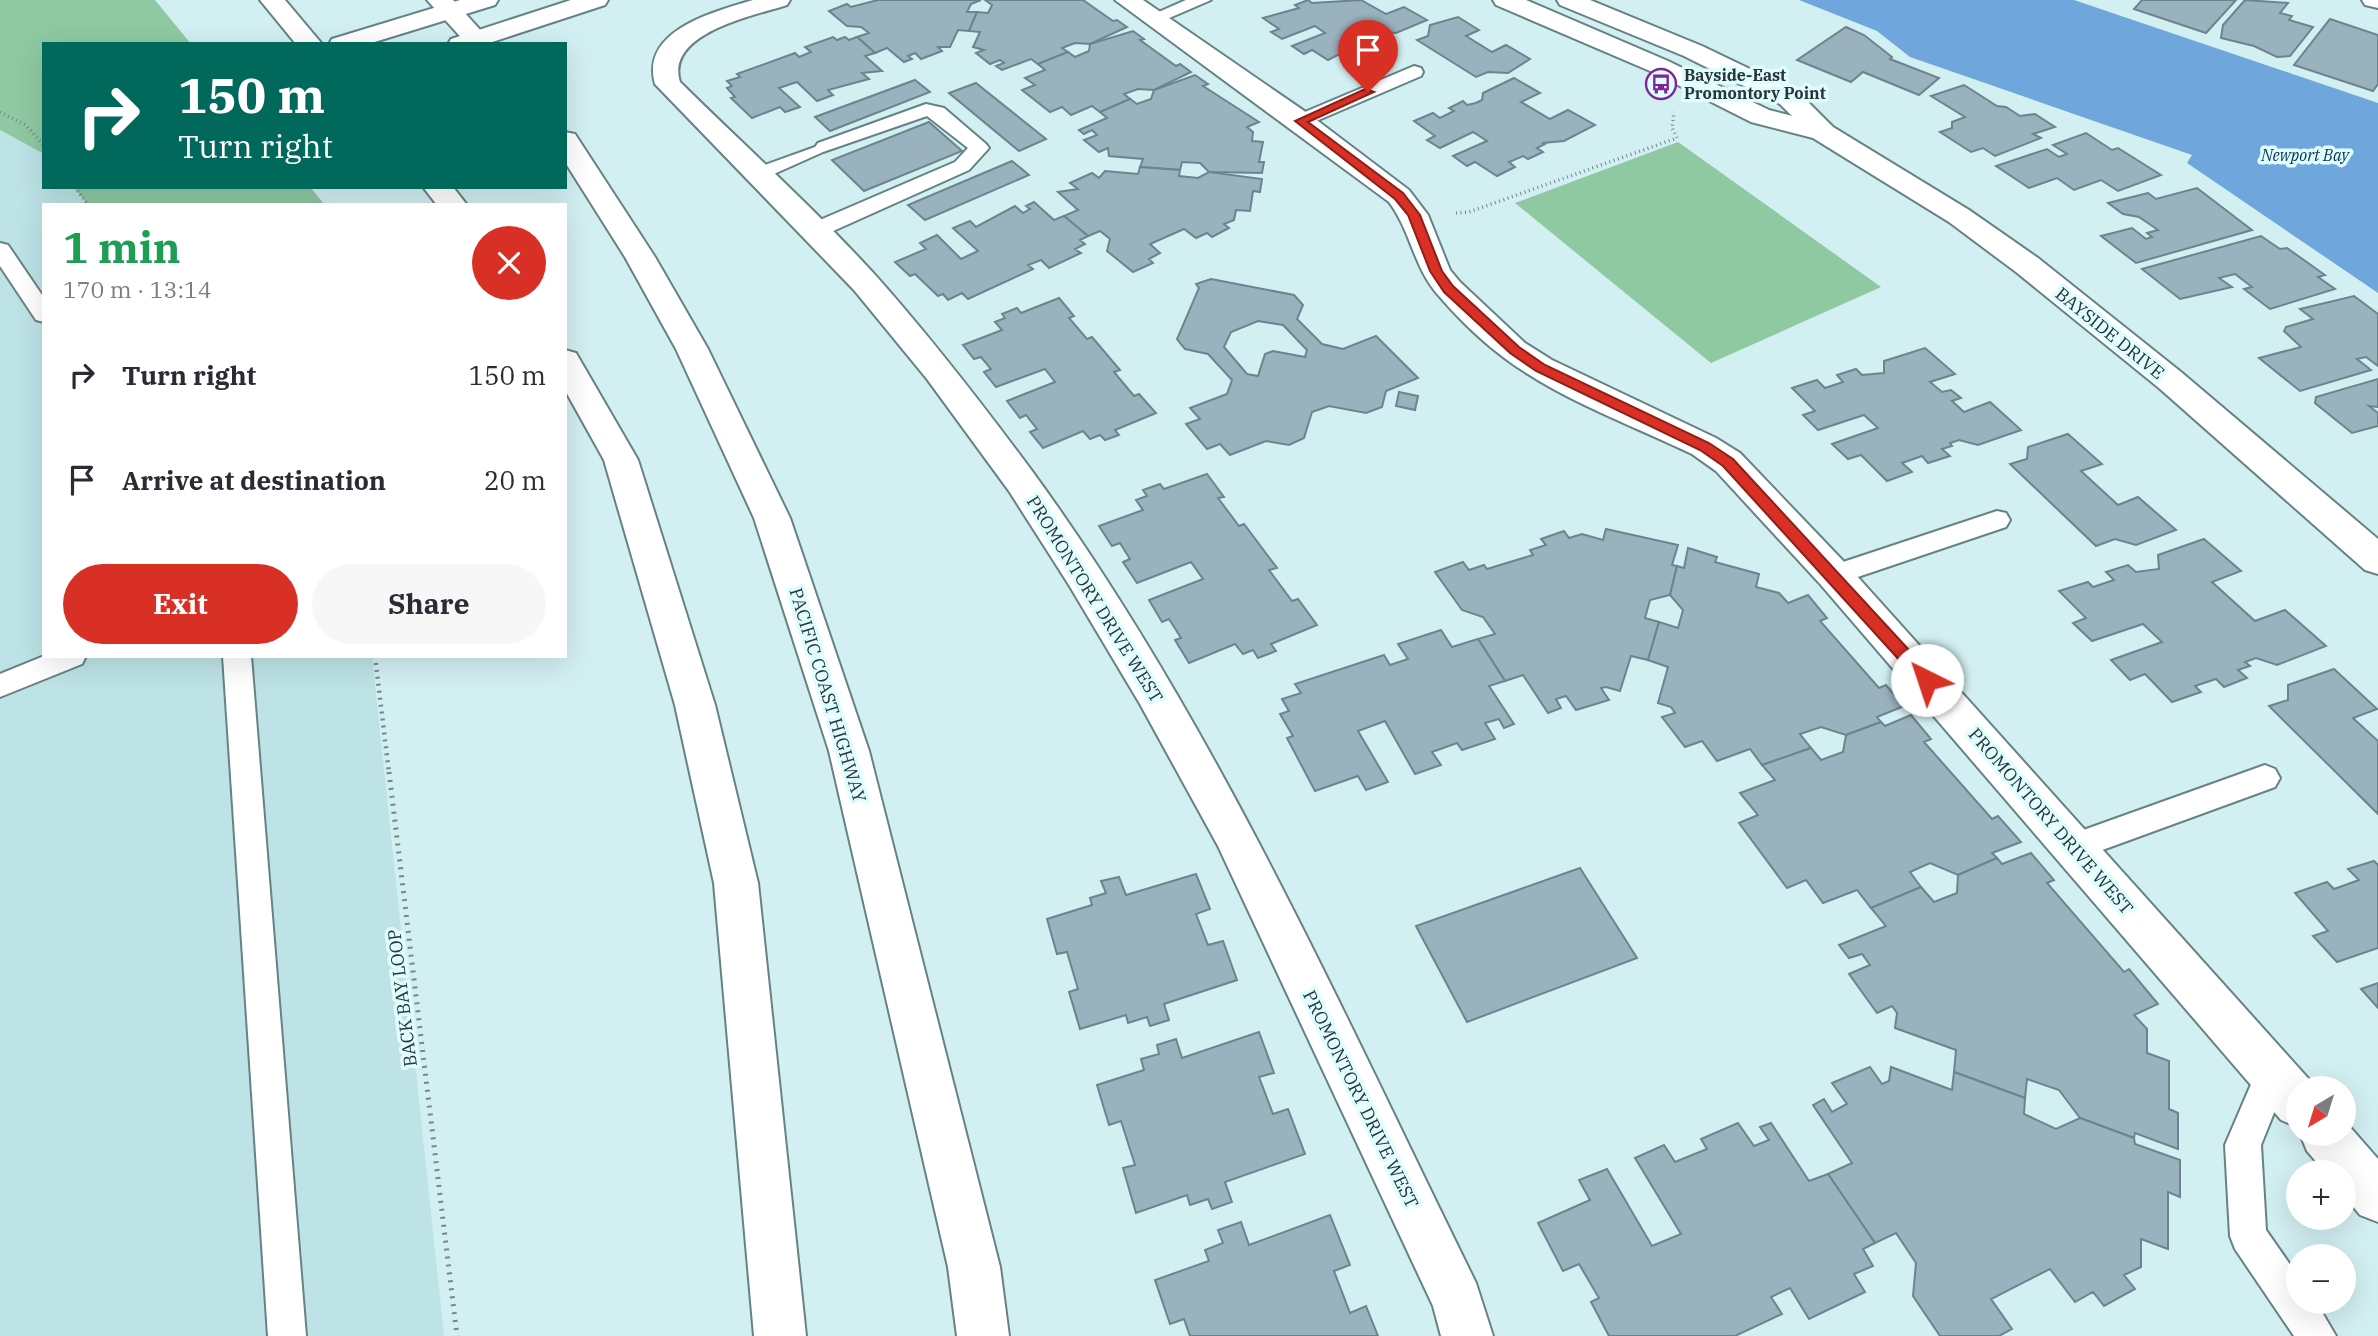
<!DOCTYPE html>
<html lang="en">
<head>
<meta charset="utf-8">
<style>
  :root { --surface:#fff; --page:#f7f7f7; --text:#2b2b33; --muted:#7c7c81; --accent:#d93025 }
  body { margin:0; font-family:"IBM Plex Serif",serif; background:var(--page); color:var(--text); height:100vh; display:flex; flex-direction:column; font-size:26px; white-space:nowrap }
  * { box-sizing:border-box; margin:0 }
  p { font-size:23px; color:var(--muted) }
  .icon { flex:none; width:38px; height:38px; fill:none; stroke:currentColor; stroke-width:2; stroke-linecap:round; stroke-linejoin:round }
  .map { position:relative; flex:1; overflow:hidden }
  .panel { position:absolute; left:42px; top:203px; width:525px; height:455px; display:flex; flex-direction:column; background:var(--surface); border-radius:0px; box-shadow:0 7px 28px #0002 }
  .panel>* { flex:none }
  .hud { position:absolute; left:42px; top:42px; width:525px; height:147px; border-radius:0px; box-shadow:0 7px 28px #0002; background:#00695c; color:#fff; overflow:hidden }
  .needle { width:46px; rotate:218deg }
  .buttons { position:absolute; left:2286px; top:1076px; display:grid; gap:14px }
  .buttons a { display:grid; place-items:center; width:70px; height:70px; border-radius:50%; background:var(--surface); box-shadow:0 7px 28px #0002; font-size:35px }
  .pin { position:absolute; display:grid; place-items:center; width:60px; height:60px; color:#fff; margin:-72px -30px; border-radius:50% 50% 50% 0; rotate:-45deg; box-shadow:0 0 7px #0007 }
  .pin .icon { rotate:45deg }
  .me { position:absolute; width:77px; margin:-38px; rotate:319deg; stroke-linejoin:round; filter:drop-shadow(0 0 5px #0008) }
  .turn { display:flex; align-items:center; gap:24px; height:147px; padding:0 21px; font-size:32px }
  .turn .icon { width:91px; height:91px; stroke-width:2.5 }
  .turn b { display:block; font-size:49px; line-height:60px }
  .round { display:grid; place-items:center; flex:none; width:74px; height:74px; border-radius:37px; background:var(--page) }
  .summary { display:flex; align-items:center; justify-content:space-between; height:119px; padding:0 21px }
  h1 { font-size:42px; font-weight:700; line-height:52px; color:#1e9e55 }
  .button { display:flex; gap:14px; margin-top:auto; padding:14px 21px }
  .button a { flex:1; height:80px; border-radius:42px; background:var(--accent); color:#fff; font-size:28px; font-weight:700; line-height:80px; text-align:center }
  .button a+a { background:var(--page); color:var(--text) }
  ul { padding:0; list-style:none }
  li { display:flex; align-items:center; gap:21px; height:105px; padding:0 21px }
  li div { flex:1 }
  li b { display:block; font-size:26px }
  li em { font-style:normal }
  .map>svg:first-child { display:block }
</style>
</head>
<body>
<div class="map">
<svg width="2378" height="1336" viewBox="0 0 2378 1336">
  <rect width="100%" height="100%" fill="#d2eff2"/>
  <!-- built -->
  <polygon fill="#bde3e6" points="0,130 44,154 44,187 73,187 88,205 44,205 44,656 372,656 444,1336 0,1336"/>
  <!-- green -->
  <g fill="#8ec9a2">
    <polygon points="0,0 155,0 191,44 44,44 44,154 0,130"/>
    <polygon points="1678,142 1881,287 1711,363 1515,203"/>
    <polygon points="73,187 310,187 325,205 88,205"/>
  </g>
  <!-- water -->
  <polygon fill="#6fa6db" points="1799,0 2074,0 2378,103 2378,293 2187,163 2192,155 1910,57 1877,31"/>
  <!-- building -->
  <g fill="#9ab2bd" stroke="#6c848e" stroke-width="2" fill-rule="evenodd">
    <polygon points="878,0 981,0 971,4 967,12 977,12 969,31 958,30 950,47 938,47 942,51 921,59 915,53 908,56 912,59 904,62 887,48 875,53 857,37 869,33 861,27 847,26 829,11 847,4 851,7"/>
    <polygon points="985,0 1083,0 1113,21 1117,20 1127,27 1090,44 1075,43 1062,48 1068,52 1038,64 1031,59 1002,70 996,66 1004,63 1000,60 990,64 976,53 984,50 973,47 980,32 969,31 977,12 988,13 992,5"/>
    <polygon points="1308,0 1312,3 1361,0 1386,14 1404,7 1427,20 1396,33 1382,32 1371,39 1376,42 1361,48 1357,45 1328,60 1312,50 1304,54 1292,46 1325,33 1315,26 1282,39 1271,32 1279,29 1263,18 1299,8 1295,5"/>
    <polygon points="2142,0 2236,0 2206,33 2134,9"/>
    <polygon points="2245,0 2288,3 2280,13 2292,16 2289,20 2313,27 2290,56 2277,57 2254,46 2221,38 2223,25"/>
    <polygon points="1458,17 1479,30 1466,36 1492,52 1506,45 1530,59 1508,73 1488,72 1476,77 1417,40 1428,36 1430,25"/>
    <polygon points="2330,19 2378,35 2378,84 2373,91 2294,65"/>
    <polygon points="1846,27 1864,35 1892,57 1890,59 1939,78 1919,95 1863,72 1851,82 1797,60"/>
    <polygon points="1133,31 1144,39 1140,40 1176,66 1180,64 1191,72 1154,90 1138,89 1124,94 1130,99 1100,112 1092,106 1071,115 1062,107 1050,112 1022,90 1035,85 1025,78 1045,70 1038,64 1068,52 1075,57 1089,51 1090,44"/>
    <polygon points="833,37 837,40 845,37 849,40 857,37 875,53 865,56 882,71 862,73 869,79 828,90 833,95 817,101 797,82 779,88 800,107 785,112 780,107 752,118 731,98 735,97 727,88 732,86 727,81 740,77 737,74 795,53 799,57 811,52 805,47"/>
    <polygon points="1195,75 1208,84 1203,86 1259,122 1247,127 1253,132 1252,141 1263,142 1259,162 1264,162 1262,173 1209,172 1200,163 1182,162 1180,170 1140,167 1143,159 1109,156 1108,148 1099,152 1084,140 1097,135 1092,130 1084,134 1079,130 1107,118 1100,112 1130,99 1137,104 1151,99 1154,90"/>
    <polygon points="1514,78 1540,93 1521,102 1550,119 1568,110 1595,125 1564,141 1542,143 1545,144 1537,148 1543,152 1528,159 1523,156 1509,162 1515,167 1497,176 1475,162 1467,166 1453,156 1487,141 1473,132 1440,148 1427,140 1435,136 1414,121 1433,113 1440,118 1454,111 1449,108 1463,101 1467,105 1476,103 1482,100 1483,93"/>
    <polygon points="915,80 930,92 830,131 815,117"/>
    <polygon points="976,83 1046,139 1019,151 949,93"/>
    <polygon points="1964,85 1997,106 2006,107 2020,116 2035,114 2055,127 2033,134 2041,138 1995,156 1983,148 1971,152 1940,132 1952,128 1952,122 1965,117 1931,96"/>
    <polygon points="929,122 962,151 864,191 832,160"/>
    <polygon points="2086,133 2112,150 2118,148 2161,175 2118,191 2101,180 2074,190 2057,178 2029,188 1996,166 2047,149 2059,157 2067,154 2053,145"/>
    <polygon points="1012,161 1029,175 925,220 908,205"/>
    <polygon points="1140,167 1180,170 1179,176 1198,178 1209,172 1262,179 1260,192 1253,191 1250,211 1236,210 1234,220 1224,224 1229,228 1212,237 1207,233 1196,238 1184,229 1150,244 1160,253 1149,259 1153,263 1133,272 1107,251 1110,239 1100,231 1088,236 1064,216 1078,210 1058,192 1078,189 1070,183 1092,173 1099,178 1105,171 1138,174"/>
    <polygon points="2197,188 2252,230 2136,263 2101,236 2132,228 2146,239 2152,237 2147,233 2158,230 2139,217 2123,214 2108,203 2148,193 2156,199"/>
    <polygon points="1034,202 1054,220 1064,216 1088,236 1080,240 1085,244 1075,249 1081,253 1049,268 1041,260 1028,265 1033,269 968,299 962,293 948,300 943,294 938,296 915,274 910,276 895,262 926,249 920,243 937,235 961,259 978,251 953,228 970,221 976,227 1015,206 1023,213 1030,209 1026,206"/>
    <polygon points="2261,236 2280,249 2287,248 2325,275 2318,277 2335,289 2270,309 2244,289 2252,287 2235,274 2219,278 2232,287 2180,299 2142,269"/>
    <path d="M1211 279 1294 295 1303 305 1297 319 1322 344 1343 349 1376 336 1418 378 1386 391 1382 407 1366 413 1329 406 1312 412 1304 438 1289 445 1266 441 1230 455 1220 444 1207 449 1186 424 1200 419 1190 408 1227 394 1232 380 1208 354 1185 349 1177 339 1199 288 1196 284ZM1258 321 1283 325 1307 350 1305 357 1273 351 1265 354 1258 376 1247 374 1224 347 1231 332Z"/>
    <polygon points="2354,296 2378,314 2378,366 2366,357 2357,359 2371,370 2300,391 2259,358 2301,347 2284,331 2286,327 2313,319 2300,309"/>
    <polygon points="1059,298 1074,316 1069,318 1087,339 1092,337 1120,370 1114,372 1134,396 1139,394 1156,413 1115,430 1119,435 1105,440 1100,435 1090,439 1083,431 1043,448 1030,432 1037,429 1026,415 1020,418 1007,401 1055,382 1045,369 996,387 984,372 991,369 981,357 974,359 963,345 1002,330 995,322 1005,318 1002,314 1017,308 1021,313"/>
    <polygon points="1925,348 1955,374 1930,382 1942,392 1951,390 1961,398 1952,401 1964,412 1990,402 2021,430 1978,445 1959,440 1950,443 1952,446 1942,449 1950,456 1928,463 1922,456 1902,463 1912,472 1887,481 1861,455 1848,459 1832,444 1878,428 1864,415 1818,430 1803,415 1815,411 1792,388 1817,380 1825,388 1843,382 1837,375 1856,369 1862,375 1884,373 1884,361"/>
    <polygon points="2378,379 2378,407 2369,406 2378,413 2378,426 2352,433 2315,403 2316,397"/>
    <polygon points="1399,392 1418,396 1415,410 1396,406"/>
    <polygon points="2068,434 2102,464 2081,471 2118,505 2138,497 2176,530 2136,545 2115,539 2096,546 2010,464 2027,459 2028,447"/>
    <polygon points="1207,474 1224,497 1218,498 1239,526 1244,524 1277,568 1269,570 1292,601 1298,599 1317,625 1271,644 1276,651 1258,658 1253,650 1243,654 1235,644 1189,663 1175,640 1181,638 1169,619 1162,622 1149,600 1203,579 1191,562 1137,583 1123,562 1130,559 1120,543 1112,546 1099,526 1143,510 1136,500 1147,496 1143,490 1160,484 1164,489"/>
    <polygon points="1606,529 1678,545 1672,565 1677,566 1670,595 1650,600 1645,618 1659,622 1648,660 1631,656 1620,691 1606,687 1601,688 1609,700 1576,710 1566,696 1556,699 1561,708 1548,713 1523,675 1505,681 1478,639 1495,634 1483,617 1462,610 1435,572 1463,562 1469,570 1484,565 1487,569 1533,555 1530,550 1546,545 1541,539 1564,531 1569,538 1582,534 1603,540"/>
    <polygon points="2204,539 2241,571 2212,582 2255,621 2285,610 2326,646 2277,665 2256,658 2245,662 2250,666 2238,670 2247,678 2224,687 2216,679 2195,686 2201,692 2172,702 2145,674 2130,680 2111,660 2162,642 2143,624 2092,641 2073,623 2086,618 2059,591 2088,582 2093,587 2114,580 2106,572 2128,565 2136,572 2159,569 2158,555"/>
    <polygon points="1688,548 1717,557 1715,562 1759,574 1756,587 1779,593 1788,603 1808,595 1827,618 1820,621 1879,688 1886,685 1904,706 1877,717 1881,722 1846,735 1821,727 1800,734 1811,748 1762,765 1750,749 1717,761 1702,741 1685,747 1662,717 1675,713 1671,707 1658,703 1668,667 1648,660 1659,622 1678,628 1683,610 1670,595 1677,566 1684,568"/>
    <polygon points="1441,630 1452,647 1478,639 1505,681 1489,686 1514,724 1504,728 1499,719 1485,723 1495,739 1462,750 1457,743 1432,752 1441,765 1415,774 1385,721 1358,731 1388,782 1366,790 1358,776 1315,791 1287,738 1293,736 1280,714 1289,711 1282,699 1301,693 1295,684 1384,655 1390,665 1408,659 1398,644"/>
    <polygon points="2334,669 2377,709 2353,718 2378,741 2378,814 2269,706 2288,700 2288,685"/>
    <polygon points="1911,715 1931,739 1924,742 1992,819 1998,816 2021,842 1992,853 1997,858 1958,875 1930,863 1910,872 1921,887 1871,908 1857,890 1823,903 1806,880 1787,888 1739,823 1758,815 1740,793 1775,780 1762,765 1811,748 1821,760 1843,752 1846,735 1881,722 1885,726"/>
    <polygon points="2031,853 2054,880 2047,883 2124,972 2129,969 2158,1004 2134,1015 2147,1029 2147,1053 2169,1061 2169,1109 2178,1113 2178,1149 2135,1133 2134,1138 2080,1118 2059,1090 2027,1079 2025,1098 1954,1072 1956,1050 1895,1028 1897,1013 1892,1006 1877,1013 1849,974 1870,965 1862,954 1849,958 1839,945 1886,926 1871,908 1921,887 1934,902 1957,893 1958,875 1997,858 2002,864"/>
    <polygon points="2374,861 2378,865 2378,948 2337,962 2313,936 2328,931 2295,893 2327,882 2334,889 2359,880 2348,869"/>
    <polygon points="1580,868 1637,958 1467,1022 1416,926"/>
    <polygon points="1196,874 1210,909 1196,914 1208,945 1223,941 1237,980 1164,1004 1169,1020 1150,1026 1147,1017 1128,1023 1126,1015 1080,1029 1069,992 1078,989 1067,952 1057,954 1047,919 1092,905 1090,898 1106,893 1101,881 1119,877 1126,895"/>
    <polygon points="2378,983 2378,1008 2361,989"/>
    <polygon points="1259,1032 1274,1073 1259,1077 1273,1114 1288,1109 1305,1154 1225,1182 1232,1202 1212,1209 1208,1199 1190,1205 1187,1195 1136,1213 1123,1168 1135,1165 1121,1121 1109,1125 1097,1085 1144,1070 1141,1059 1159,1054 1157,1045 1176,1039 1182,1058"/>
    <polygon points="1870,1067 1882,1084 1889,1081 1891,1067 1952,1090 1954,1072 2025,1098 2024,1114 2056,1129 2080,1118 2134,1138 2135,1144 2180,1160 2180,1197 2168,1192 2168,1249 2141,1239 2141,1267 2124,1275 2135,1289 2104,1306 2093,1292 2075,1302 2050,1269 1991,1299 2012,1329 1999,1336 1940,1336 1913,1296 1916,1263 1896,1233 1875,1243 1828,1174 1852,1163 1813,1105 1824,1099 1832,1112 1847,1104 1832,1083"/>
    <polygon points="1738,1123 1754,1146 1769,1140 1760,1127 1771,1123 1809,1181 1828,1174 1875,1243 1863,1249 1873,1266 1854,1274 1865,1292 1809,1319 1790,1288 1771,1297 1782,1314 1735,1336 1609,1336 1591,1302 1599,1298 1579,1264 1563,1271 1538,1223 1590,1200 1579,1180 1607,1169 1652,1246 1681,1234 1635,1158 1664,1145 1675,1162 1707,1149 1701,1139"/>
    <polygon points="1330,1215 1350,1265 1334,1271 1350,1313 1366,1306 1378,1336 1190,1336 1184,1319 1170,1324 1155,1280 1209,1261 1205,1250 1223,1243 1218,1230 1241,1222 1249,1245"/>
  </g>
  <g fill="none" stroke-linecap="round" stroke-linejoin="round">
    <!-- lane casing -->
    <g stroke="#678284" stroke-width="4">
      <g id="lane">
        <polygon points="1186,0 1211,0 1160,22 1148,22 1145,18"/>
        <polygon points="1414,66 1421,68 1423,72 1421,76 1307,125 1293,125 1290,121 1293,117"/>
        <polygon points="926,104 944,108 986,144 989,148 969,170 822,236 806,236 803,231 806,226 955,162 968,148 927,116 823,152 765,178 758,180 748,174 751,170 815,147 818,143"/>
        <polygon points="0,243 8,245 44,298 44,322 36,320 0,266"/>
        <polygon points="1997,511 2006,513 2010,520 2006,527 1834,585 1825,582 1821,575 1825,568"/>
        <polygon points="44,656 86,656 82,664 0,697 0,674"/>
        <polygon points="223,656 251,656 306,1336 268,1336"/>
        <polygon points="2265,765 2275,769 2280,778 2275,787 2075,860 2064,857 2060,847 2064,837"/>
        <polygon points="2273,1056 2285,1061 2290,1073 2261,1145 2266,1230 2298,1276 2298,1302 2316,1302 2336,1336 2294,1336 2235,1249 2230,1236 2225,1145 2261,1061"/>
      </g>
    </g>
    <!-- street casing -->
    <g stroke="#678284" stroke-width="4">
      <g id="street">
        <polygon points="460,0 498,0 495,5 368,44 329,44 332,39"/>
        <polygon points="571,0 608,0 605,5 486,44 448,44 451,39"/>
        <path d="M753 0H790L787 5C753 16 665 33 680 82 746 147 815 209 877 277 932 339 983 405 1032 471 1214 720 1340 1007 1476 1283L1493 1336H1441L1433 1306 1218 846 1140 704 1069 585 1009 491 927 379 854 290 655 84C640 30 714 12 753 0Z"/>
        <path d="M1115 0H1143L1310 115 1409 190 1428 215 1450 270 1460 282 1525 343 1552 360 1716 438 1740 453 1847 565 2315 1086 2298 1088V1127L2281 1120 1821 585 1716 471 1692 454C1640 429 1576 405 1528 374 1495 354 1464 325 1439 296 1414 269 1411 231 1389 202Z"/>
        <polygon points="2362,0 2378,0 2378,8 2365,5"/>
        <polygon points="2343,1119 2378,1159 2378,1222 2360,1215 2343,1194 2343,1172 2325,1172 2307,1151 2300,1134 2343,1134"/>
      </g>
    </g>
    <!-- secondary casing -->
    <g stroke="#678284" stroke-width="4">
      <polygon id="secondary" points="1493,0 1526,0 1668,61 1769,110 1792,116 1780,104 1684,56 1560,5 1557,0 1590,0 1702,46 1798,92 1833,127 1969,210 2038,258 2181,372 2378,539 2378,574 2365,570 2159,388 2016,272 1949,222 1813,138 1751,122 1650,71 1496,5"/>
    </g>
    <!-- highway casing -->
    <g stroke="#678284" stroke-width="4">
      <g id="highway">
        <polygon points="260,0 285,0 322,44 296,44"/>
        <polygon points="427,0 453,0 493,44 467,44"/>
        <polygon points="565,132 575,134 655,257 708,349 790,518 869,751 1000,1267 1009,1336 957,1336 948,1267 829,751 754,518 676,349 625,257 565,162"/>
        <polygon points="423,187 453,187 467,205 437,205"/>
        <polygon points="565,350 576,353 638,460 715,705 758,883 806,1336 754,1336 714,883 675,705 604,460 565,390"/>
      </g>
    </g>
    <!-- path-far2 -->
    <g stroke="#75898b" stroke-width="3.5" stroke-dasharray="1 3.5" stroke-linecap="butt">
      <polyline points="0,112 26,125 44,146"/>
      <polyline points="75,187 88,205"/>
      <polyline points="1456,213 1469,212 1677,138 1672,128 1674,112"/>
    </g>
    <!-- path-far1 -->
    <polyline stroke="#75898b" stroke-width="4.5" stroke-dasharray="2 5" stroke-linecap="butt" points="375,656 389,773"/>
    <!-- path -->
    <polyline stroke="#75898b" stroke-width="5" stroke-dasharray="2 6" stroke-linecap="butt" points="389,772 457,1336"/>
    <!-- lane -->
    <use href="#lane" fill="#fff" fill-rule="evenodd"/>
    <!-- street -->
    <use href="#street" fill="#fff" fill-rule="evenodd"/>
    <!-- secondary -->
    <use href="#secondary" fill="#fff" fill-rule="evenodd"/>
    <!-- highway -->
    <use href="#highway" fill="#fff" fill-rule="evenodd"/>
  </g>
  <!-- route -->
  <polygon fill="#d93025" stroke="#8d1f18" stroke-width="2" points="1365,89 1374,92 1308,122 1403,193 1420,215 1442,271 1453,286 1519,347 1545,365 1709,443 1733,459 1932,675 1932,684 1921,684 1723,466 1700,450 1536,371 1510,353 1444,292 1430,271 1408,215 1395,199 1295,121"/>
  <!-- icons -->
  <defs>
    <g id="bus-ring" transform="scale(1.575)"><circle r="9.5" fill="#dffdff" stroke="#7d2694" stroke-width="1.5"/><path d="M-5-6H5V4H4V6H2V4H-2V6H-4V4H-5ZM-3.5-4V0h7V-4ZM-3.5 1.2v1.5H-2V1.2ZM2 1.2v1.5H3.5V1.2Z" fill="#7d2694"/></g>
  </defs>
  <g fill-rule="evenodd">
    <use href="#bus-ring" x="1661" y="84"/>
  </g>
  <g text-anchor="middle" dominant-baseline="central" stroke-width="7" stroke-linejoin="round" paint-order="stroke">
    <!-- far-poi labels -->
    <g font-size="16" font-weight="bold" fill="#283435" stroke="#dffdff" text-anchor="start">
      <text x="1684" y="75">Bayside-East<tspan x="1684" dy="18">Promontory Point</tspan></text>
    </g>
    <!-- far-water labels -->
    <g font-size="16" font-style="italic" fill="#053053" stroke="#dffdff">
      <text x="2305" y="155">Newport Bay</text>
    </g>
    <!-- street labels -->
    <g font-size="18" fill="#283435" stroke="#dffdff">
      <text transform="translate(2110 333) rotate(39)">BAYSIDE DRIVE</text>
      <text transform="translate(1095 599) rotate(58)">PROMONTORY DRIVE WEST</text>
      <text transform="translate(828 695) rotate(73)">PACIFIC COAST HIGHWAY</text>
      <text transform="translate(2051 821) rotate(49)">PROMONTORY DRIVE WEST</text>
      <text transform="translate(402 998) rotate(-97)">BACK BAY LOOP</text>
      <text transform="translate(1361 1099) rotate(64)">PROMONTORY DRIVE WEST</text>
    </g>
  </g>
</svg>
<div class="buttons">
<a><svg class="needle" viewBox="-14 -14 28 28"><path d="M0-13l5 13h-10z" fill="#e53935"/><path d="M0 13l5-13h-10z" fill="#7c7c81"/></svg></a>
<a>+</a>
<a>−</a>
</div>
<div class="pin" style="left:1368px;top:92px;background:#d93025"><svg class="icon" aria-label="arrive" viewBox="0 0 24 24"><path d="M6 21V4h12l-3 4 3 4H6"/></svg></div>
<svg class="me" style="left:1927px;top:680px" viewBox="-20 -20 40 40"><circle r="19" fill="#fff"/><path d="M0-13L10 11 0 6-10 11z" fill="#d93025"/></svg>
<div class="hud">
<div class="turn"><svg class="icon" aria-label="right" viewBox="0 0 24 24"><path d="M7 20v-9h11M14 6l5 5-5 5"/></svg><div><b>150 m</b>Turn right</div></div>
</div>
<section class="panel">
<div class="summary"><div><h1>1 min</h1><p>170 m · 13:14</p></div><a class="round" style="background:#d93025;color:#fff"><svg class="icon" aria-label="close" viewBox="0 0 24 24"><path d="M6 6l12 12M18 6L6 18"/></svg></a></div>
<ul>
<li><svg class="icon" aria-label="right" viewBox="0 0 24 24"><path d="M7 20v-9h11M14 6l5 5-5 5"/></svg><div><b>Turn right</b></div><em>150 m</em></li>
<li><svg class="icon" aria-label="arrive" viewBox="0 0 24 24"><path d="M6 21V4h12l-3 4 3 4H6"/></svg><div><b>Arrive at destination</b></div><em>20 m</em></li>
</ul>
<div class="button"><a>Exit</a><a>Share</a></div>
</section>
</div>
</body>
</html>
